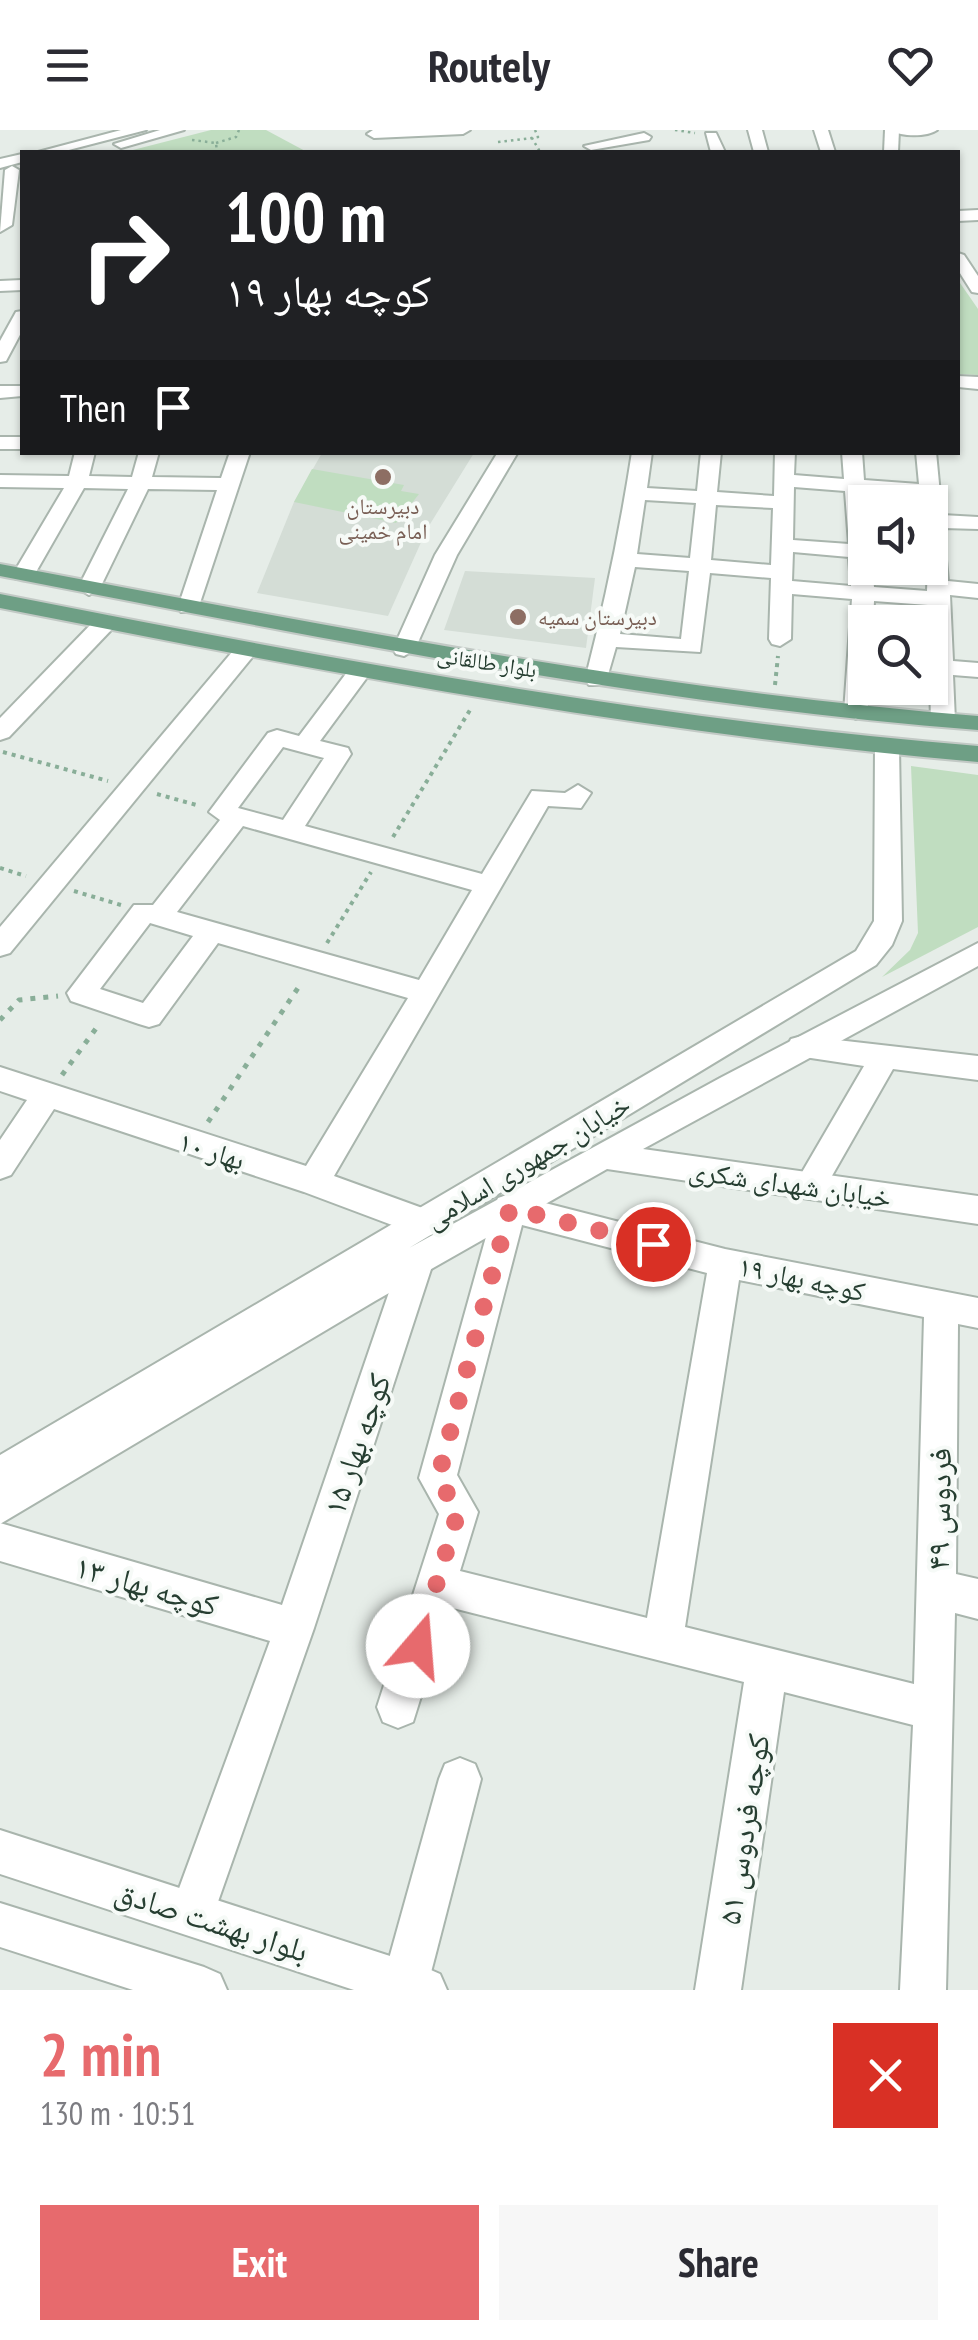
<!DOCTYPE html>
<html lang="en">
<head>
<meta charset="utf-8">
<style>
  :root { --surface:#fff; --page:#f7f7f7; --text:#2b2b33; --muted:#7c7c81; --accent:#e76a6d }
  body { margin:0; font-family:"PT Sans Narrow","Noto Naskh Arabic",sans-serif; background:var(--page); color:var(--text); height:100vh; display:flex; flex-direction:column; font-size:38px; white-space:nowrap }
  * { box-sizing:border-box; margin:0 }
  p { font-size:32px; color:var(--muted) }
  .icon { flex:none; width:55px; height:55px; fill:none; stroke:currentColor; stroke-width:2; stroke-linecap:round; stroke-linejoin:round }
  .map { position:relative; height:1860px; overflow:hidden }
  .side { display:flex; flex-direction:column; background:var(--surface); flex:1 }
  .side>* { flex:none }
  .banner { position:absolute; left:20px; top:20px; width:940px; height:305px; border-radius:0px; box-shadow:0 2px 8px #0004; background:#202124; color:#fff; overflow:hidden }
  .fabs { position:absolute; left:848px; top:355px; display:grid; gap:20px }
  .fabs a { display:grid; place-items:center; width:100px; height:100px; border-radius:0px; background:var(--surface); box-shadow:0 2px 8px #0004; font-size:50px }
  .pin { position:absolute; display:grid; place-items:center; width:85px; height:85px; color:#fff; margin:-42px; border:5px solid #fff; border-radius:50%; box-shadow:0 2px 10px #0007 }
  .me { position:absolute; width:110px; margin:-55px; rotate:18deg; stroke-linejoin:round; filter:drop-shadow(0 0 8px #0008) }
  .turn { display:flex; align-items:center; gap:35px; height:210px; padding:0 40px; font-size:45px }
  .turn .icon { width:130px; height:130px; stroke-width:2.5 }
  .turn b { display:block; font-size:70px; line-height:85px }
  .then { display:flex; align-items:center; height:95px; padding:0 40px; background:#0003; gap:20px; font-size:38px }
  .round { display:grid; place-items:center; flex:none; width:105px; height:105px; border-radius:0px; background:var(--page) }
  .summary { display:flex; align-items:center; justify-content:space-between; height:170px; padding:0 40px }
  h1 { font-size:60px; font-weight:800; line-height:75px; color:var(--accent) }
  .button { display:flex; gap:20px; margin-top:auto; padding:20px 40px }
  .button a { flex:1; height:115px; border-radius:0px; background:var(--accent); color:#fff; font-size:40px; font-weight:800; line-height:115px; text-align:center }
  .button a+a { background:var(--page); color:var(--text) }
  header { display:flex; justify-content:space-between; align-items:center; height:130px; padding:0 40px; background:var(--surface); font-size:45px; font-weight:800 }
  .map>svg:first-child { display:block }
</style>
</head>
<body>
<header><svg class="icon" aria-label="menu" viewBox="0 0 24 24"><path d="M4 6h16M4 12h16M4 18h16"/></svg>Routely<svg class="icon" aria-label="heart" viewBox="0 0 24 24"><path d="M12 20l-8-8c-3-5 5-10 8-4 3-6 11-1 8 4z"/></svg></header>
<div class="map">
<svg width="978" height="1860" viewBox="0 0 978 1860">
  <rect width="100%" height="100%" fill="#e6ede8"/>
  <!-- built -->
  <g fill="#d4ddd6">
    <polygon points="322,323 474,323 427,399 388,486 257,463 294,372"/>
    <polygon points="465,441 595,448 586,518 444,500"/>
  </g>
  <!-- green -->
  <g fill="#c0ddc0">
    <polygon points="211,0 266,0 307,22 125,22"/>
    <polygon points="958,150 978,179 978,245 958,244"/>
    <polygon points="312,339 404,355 401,361 419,364 396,393 294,372"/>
    <polygon points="911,636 978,645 978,797 882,847 910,820 918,803"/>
  </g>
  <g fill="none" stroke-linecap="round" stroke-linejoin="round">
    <!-- minor casing -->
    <g stroke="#a9b5ad" stroke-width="4">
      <g id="minor">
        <polygon points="373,0 470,0 463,4 374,8 367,4"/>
        <polygon points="748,0 762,0 768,22 754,22"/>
        <polygon points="814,0 828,0 835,22 821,22"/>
        <polygon points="885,0 899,0 898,22 884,22"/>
        <polygon points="644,3 651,7 649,10 591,20 584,16"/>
        <polygon points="706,3 716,3 725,22 711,22"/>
        <polygon points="12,36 19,40 12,95 0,102 5,40"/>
        <polygon points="978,80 978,90 958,91 958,81"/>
        <polygon points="958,123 964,125 978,146 978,163 972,162 958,140"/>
        <polygon points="22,150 22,160 0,161 0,151"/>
        <polygon points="22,181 22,201 6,231 0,232 0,211 16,182"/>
        <polygon points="958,246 978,247 978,259 958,257"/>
        <polygon points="0,256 22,256 22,266 0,268"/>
        <rect x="0" y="307" width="22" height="12"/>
        <polygon points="75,322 95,322 89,346 132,347 139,322 159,322 152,347 221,348 230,322 250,322 197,482 181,482 178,477 217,360 148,359 100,458 89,465 78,458 128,359 84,358 32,449 16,449 13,444 64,358 0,357 0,345 69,346"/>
        <polygon points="498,322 518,322 457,425 415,519 404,526 396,524 393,519 435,425"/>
        <path d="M632 322H652L647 358 697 361 701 322H721L717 362 774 366 775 322H795L794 345 844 349 842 322H862L864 350 919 354 916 322H936L942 385 978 387V399L943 398 948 451 978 454V468L950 465 953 531 978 533V547L953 545 955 591 952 596H934L931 591 928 475 874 471 873 492H865L868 582 856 589 844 582 852 469 792 464 791 509 780 516 772 514 769 509 771 448 710 443 700 522 616 517 605 555H589L585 550C604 476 620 400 632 322ZM794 357 845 361 849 414 793 410ZM865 362 920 366V372H930L927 461 874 457 872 438H865ZM645 370 696 373 690 428 637 424ZM716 375 773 378 771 435 711 430ZM793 422 849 427 851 456 792 451ZM635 437 689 441 681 509 620 504Z"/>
        <polygon points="106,485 114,487 117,492 114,497 9,607 0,610 0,588 98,487"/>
        <polygon points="246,513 257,520 254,525 10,823 0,826 0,797 238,515"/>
        <path d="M359 535 371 542 320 611 348 618 351 624 305 696 482 744 532 661 565 663 578 655 591 663 581 678 548 676 334 1046 436 1083 440 1093 436 1103 424 1107 304 1062 54 979 11 1045 0 1049V1010L27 970 0 961V937L306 1036 408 868 218 813 159 894 149 897 139 894 71 871 67 863 134 775H153L220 690 209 682 268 603 277 600 299 606 351 537ZM283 617 324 628 283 690 238 678ZM243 696 472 760 419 850 177 782ZM150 793 193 806 143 873 100 859Z"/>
        <polygon points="802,906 978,926 978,950 893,939 821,1065 810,1069 799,1065 794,1056 864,936 791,925 787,917 791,909"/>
        <path d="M510 1064 725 1119 978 1168V1198L958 1194 956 1444 978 1449V1489L955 1483 946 1860H900L913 1595 784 1562 741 1860H695L744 1552 449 1477 413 1592 398 1598 383 1592 377 1577 439 1384 419 1348 494 1078 498 1068ZM522 1095 707 1143 647 1488 460 1441 478 1382 457 1345ZM739 1150 924 1187 914 1554 685 1497Z"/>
        <polygon points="417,1116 429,1120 434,1130 314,1498 214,1783 208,1799 192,1805 176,1799 170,1783 270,1511 0,1431 0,1393 282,1475 400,1130 405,1120"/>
        <polygon points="460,1628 475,1634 481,1649 428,1854 425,1860 385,1860 382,1854 439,1649 445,1634"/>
      </g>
    </g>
    <!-- tertiary casing -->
    <g stroke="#a9b5ad" stroke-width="4">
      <g id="tertiary">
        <polygon points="121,0 146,0 61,22 38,22"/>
        <polygon points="160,0 184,0 121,18 114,14"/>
        <path d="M891 0H937C927 7 901 7 891 0Z"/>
        <polygon points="22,24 22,32 0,38 0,29"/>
        <polygon points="887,609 899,617 902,791 892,815 876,835 409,1118 720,948 978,813 978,836 643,1019 978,1066 978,1094 607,1039 375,1171 0,1394 0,1325 856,821 874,791 875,617"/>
        <polygon points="0,1700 424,1837 440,1844 447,1860 354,1860 0,1744"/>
        <polygon points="0,1773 204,1837 220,1844 227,1860 133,1860 0,1817"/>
      </g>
    </g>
    <!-- primary casing -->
    <g stroke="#c2c9c5" stroke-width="4">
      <g id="primary">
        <path d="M0 434C325 495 648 560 978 586V600C648 574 325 509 0 446Z"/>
        <path d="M0 464C324 528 649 589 978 616V632C649 604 323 542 0 478Z"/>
      </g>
    </g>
    <!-- path-far2 -->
    <g stroke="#89ae98" stroke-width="2.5" stroke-dasharray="2.5 4" stroke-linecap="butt">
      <polyline points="535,0 538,7 532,8 539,20 546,22"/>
      <polyline points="675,0 695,3"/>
      <polyline points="192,10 216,13 217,22"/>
      <polyline points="498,12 532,8"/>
      <polyline points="216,13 236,7 239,0"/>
    </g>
    <!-- path-far1 -->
    <g stroke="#89ae98" stroke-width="4" stroke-dasharray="4 5" stroke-linecap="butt">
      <polyline points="775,555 778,526"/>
      <polyline points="3,622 108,651"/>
      <polyline points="157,664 200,676"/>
      <polyline points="393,707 470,580"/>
      <polyline points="0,738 26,746"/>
      <polyline points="74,761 121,775"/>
      <polyline points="327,813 371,742"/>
    </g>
    <!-- path -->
    <g stroke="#89ae98" stroke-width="5" stroke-dasharray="5 8" stroke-linecap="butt">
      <polyline points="0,890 19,870 58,866"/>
      <polyline points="62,945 100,893"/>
      <polyline points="208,992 302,852"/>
    </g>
    <!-- minor -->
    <use href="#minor" fill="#fff" fill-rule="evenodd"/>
    <!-- tertiary -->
    <use href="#tertiary" fill="#fff" fill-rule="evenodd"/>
    <!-- primary -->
    <use href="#primary" fill="#6e9f85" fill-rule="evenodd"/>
  </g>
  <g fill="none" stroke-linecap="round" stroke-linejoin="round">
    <!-- route -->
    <polyline stroke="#e76a6d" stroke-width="18" stroke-dasharray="0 32.4" points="418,1516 458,1382 438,1348 510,1078 653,1114"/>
  </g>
  <!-- markers -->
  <g fill="#8d6e63" stroke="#f6faf7" stroke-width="4">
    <circle cx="383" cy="347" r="10"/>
    <circle cx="518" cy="487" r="10"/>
  </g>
  <g text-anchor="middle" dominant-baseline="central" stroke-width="8" stroke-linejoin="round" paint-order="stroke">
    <!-- far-education labels -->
    <g font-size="22" fill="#785e54" stroke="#f6faf7">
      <text x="383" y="376">دبیرستان<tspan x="383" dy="25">امام خمینی</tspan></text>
      <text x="538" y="487" text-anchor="start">دبیرستان سمیه</text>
    </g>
    <!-- far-street labels -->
    <g font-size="22" fill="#263e31" stroke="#f6faf7">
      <text transform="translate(487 532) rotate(9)">بلوار طالقانی</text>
    </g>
    <!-- street labels -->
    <g font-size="28" fill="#263e31" stroke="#f6faf7">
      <text transform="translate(212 1020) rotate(18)">بهار ۱۰</text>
      <text transform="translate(527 1031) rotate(-31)">خیابان جمهوری اسلامی</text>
      <text transform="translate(790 1053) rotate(8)">خیابان شهدای شکری</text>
      <text transform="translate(802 1148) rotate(12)">کوچه بهار ۱۹</text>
    </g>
    <!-- near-street labels -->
    <g font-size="32" fill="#263e31" stroke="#f6faf7">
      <text transform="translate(356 1314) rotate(-71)">کوچه بهار ۱۵</text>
      <text transform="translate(938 1379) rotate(-89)">فردوس ۴۹</text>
      <text transform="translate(147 1455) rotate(16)">کوچه بهار ۱۳</text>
      <text transform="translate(743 1699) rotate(-81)">کوچه فردوس ۵۱</text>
      <text transform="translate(212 1790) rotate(18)">بلوار بهشت صادق</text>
    </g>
  </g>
</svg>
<div class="fabs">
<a><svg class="icon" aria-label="sound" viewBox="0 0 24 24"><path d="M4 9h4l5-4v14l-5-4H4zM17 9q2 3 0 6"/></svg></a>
<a><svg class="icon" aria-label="search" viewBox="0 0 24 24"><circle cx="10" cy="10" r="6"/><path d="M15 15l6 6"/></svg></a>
</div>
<div class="pin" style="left:653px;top:1114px;background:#d93025"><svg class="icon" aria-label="arrive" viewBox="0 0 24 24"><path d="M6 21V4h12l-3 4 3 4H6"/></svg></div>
<svg class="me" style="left:418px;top:1516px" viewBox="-20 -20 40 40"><circle r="19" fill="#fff"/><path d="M0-13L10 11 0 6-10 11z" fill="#e76a6d"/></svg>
<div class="banner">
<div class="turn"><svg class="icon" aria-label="right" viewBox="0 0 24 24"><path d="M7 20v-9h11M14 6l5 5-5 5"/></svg><div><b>100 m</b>کوچه بهار ۱۹</div></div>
<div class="then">Then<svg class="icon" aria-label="arrive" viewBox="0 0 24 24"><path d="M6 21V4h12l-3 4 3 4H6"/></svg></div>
</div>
</div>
<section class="side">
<div class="summary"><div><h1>2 min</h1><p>130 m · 10:51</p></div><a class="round" style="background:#d93025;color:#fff"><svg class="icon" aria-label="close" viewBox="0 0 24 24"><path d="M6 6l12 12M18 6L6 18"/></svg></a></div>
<div class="button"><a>Exit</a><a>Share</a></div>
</section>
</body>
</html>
